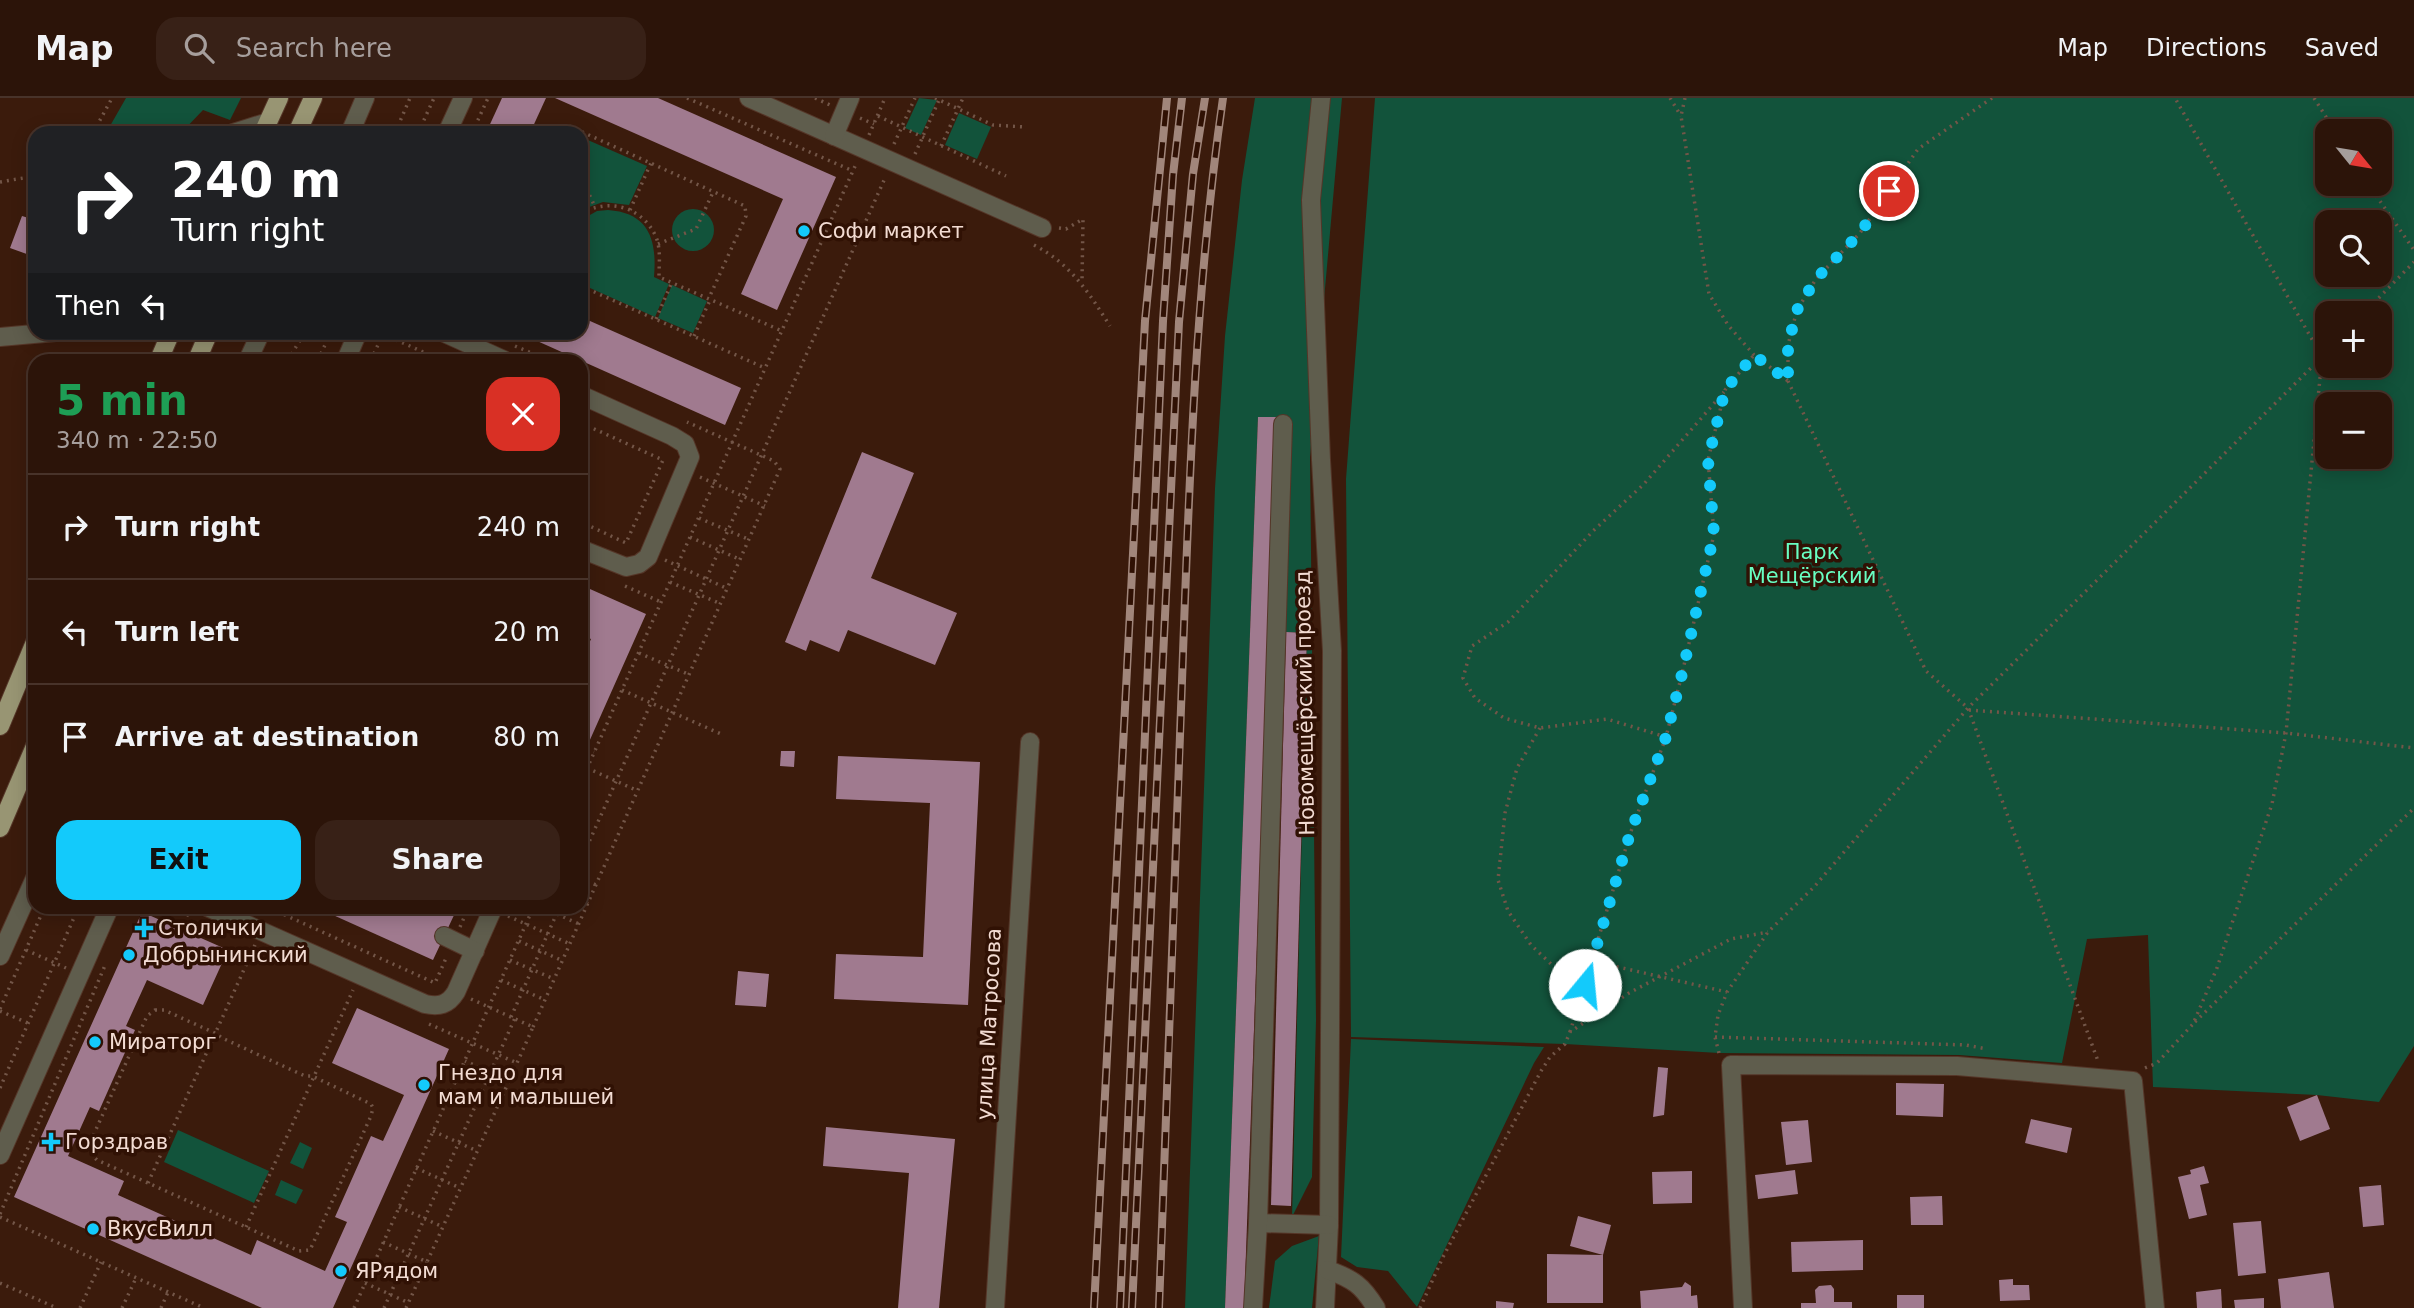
<!DOCTYPE html>
<html lang="en">
<head>
<meta charset="utf-8">
<style>
  :root { --surface:#2c1409; --page:#382117; --text:#f1f3f6; --muted:#a69e9c; --line:#48332a; --accent:#13cafb }
  body { margin:0; font-family:"DejaVu Sans",sans-serif; background:var(--page); color:var(--text); height:100vh; display:flex; flex-direction:column; font-size:26px; white-space:nowrap }
  * { box-sizing:border-box; margin:0 }
  p { font-size:23px; color:var(--muted) }
  .icon { flex:none; width:38px; height:38px; fill:none; stroke:currentColor; stroke-width:2; stroke-linecap:round; stroke-linejoin:round }
  .map { position:relative; flex:1; overflow:hidden }
  .side { position:absolute; left:28px; top:256px; width:560px; height:560px; display:flex; flex-direction:column; background:var(--surface); border-radius:21px; box-shadow:0 4px 18px #0003,0 0 0 2px var(--line) }
  .side>* { flex:none }
  .guide { position:absolute; left:28px; top:28px; width:560px; height:214px; border-radius:21px; box-shadow:0 4px 18px #0003,0 0 0 2px var(--line); background:#202124; color:#fff; overflow:hidden }
  .needle { width:46px; rotate:120deg }
  .controls { position:absolute; left:2315px; top:21px; display:grid; gap:14px }
  .controls a { display:grid; place-items:center; width:77px; height:77px; border-radius:14px; background:var(--surface); box-shadow:0 4px 18px #0003,0 0 0 2px var(--line); font-size:35px }
  .pin { position:absolute; display:grid; place-items:center; width:60px; height:60px; color:#fff; margin:-30px; border:4px solid #fff; border-radius:50%; box-shadow:0 2px 7px #0007 }
  .me { position:absolute; width:77px; margin:-38px; rotate:17deg; stroke-linejoin:round; filter:drop-shadow(0 0 5px #0008) }
  .turn { display:flex; align-items:center; gap:24px; height:147px; padding:0 28px; font-size:32px }
  .turn .icon { width:91px; height:91px; stroke-width:2.5 }
  .turn b { display:block; font-size:49px; line-height:60px }
  .then { display:flex; align-items:center; height:66px; padding:0 28px; background:#0003; gap:14px; font-size:26px }
  .round { display:grid; place-items:center; flex:none; width:74px; height:74px; border-radius:21px; background:var(--page) }
  .overview { display:flex; align-items:center; justify-content:space-between; height:119px; padding:0 28px }
  h1 { font-size:42px; font-weight:700; line-height:52px; color:#1e9e55 }
  .cta { display:flex; gap:14px; margin-top:auto; padding:14px 28px }
  .cta a { flex:1; height:80px; border-radius:21px; background:var(--accent); color:#111; font-size:28px; font-weight:700; line-height:80px; text-align:center }
  .cta a+a { background:var(--page); color:var(--text) }
  ul { padding:0; list-style:none }
  li { display:flex; align-items:center; gap:21px; height:105px; padding:0 28px; border-top:2px solid var(--line) }
  li div { flex:1 }
  li b { display:block; font-size:26px }
  li em { font-style:normal }
  header { display:flex; align-items:center; gap:42px; box-sizing:border-box; height:98px; padding:0 35px; background:var(--surface); border-bottom:2px solid var(--line) }
  header strong { font-size:33px }
  nav { display:flex; gap:38px; margin-inline-start:auto; font-size:24px }
  .search { width:490px; height:63px; background:var(--page); display:flex; align-items:center; gap:18px; box-sizing:border-box; padding:0 24px; border-radius:21px; color:var(--muted); font-size:26px }
  .map>svg:first-child { display:block }
</style>
</head>
<body>
<header>
<strong>Map</strong>
<div class="search"><svg class="icon" aria-label="search" viewBox="0 0 24 24"><circle cx="10" cy="10" r="6"/><path d="M15 15l6 6"/></svg>Search here</div>
<nav><a>Map</a><a>Directions</a><a>Saved</a></nav>
</header>
<div class="map">
<svg width="2414" height="1210" viewBox="0 0 2414 1210">
  <rect width="100%" height="100%" fill="#3b1b0c"/>
  <!-- green -->
  <g fill="#12533b" fill-rule="evenodd">
    <polygon points="126,0 241,0 230,22 203,12 181,35 106,35"/>
    <polygon points="919,0 937,2 921,37 905,30"/>
    <polygon points="1255,0 1342,0 1310,359 1316,922 1312,1079 1292,1119 1307,535 1286,534 1288,320 1258,319 1225,1210 1185,1210 1215,390 1225,238 1242,82"/>
    <path d="M1375 0H2414V948L2379 1004 2317 997 2153 989 2148 837 2087 841 2062 965 1959 957 1719 955 1565 946 1351 939 1346 381ZM2328 33H2380V86H2328ZM2328 124H2380V177H2328ZM2328 215H2380V268H2328ZM2328 306H2380V359H2328Z"/>
    <polygon points="959,15 991,29 977,61 945,47"/>
    <polygon points="581,39 647,68 629,107 603,104 581,112"/>
    <circle cx="693" cy="132" r="21"/>
    <path d="M608 112C650 115 657 143 654 179L669 186 655 219 581 186V122L597 113Z"/>
    <polygon points="672,187 707,203 693,235 658,220"/>
    <polygon points="1351,941 1544,949 1534,965 1417,1209 1388,1173 1357,1169 1341,1159"/>
    <polygon points="178,1032 269,1073 254,1105 164,1064"/>
    <polygon points="300,1044 312,1050 303,1071 290,1065"/>
    <polygon points="281,1082 303,1092 296,1106 275,1097"/>
    <polygon points="1319,1138 1312,1210 1269,1210 1275,1163 1292,1148"/>
  </g>
  <!-- building -->
  <g fill="#a07a8f">
    <polygon points="502,0 546,0 530,35 486,35"/>
    <polygon points="555,0 658,0 836,79 777,212 741,196 783,101"/>
    <polygon points="22,118 35,122 35,159 10,150"/>
    <polygon points="581,219 741,290 725,327 517,234 581,234"/>
    <polygon points="1258,319 1276,319 1244,1210 1225,1210"/>
    <polygon points="862,354 914,375 871,480 957,515 935,567 848,532 839,554 810,542 806,553 785,544"/>
    <polygon points="581,487 646,516 589,644 581,640 581,564 591,541 581,537"/>
    <polygon points="1286,534 1307,535 1291,1108 1271,1107"/>
    <polygon points="781,653 795,653 794,669 780,668"/>
    <polygon points="838,658 980,664 968,907 834,901 836,856 923,859 930,705 836,701"/>
    <polygon points="313,808 441,808 455,815 433,862"/>
    <polygon points="142,814 228,852 203,907 147,882 126,928 135,932 99,1013 90,1009 68,1058 124,1083 118,1097 251,1157 257,1142 325,1173 347,1124 335,1119 371,1038 383,1043 404,997 332,965 357,910 449,951 333,1210 262,1210 14,1099"/>
    <polygon points="738,873 769,876 766,909 735,907"/>
    <polygon points="1658,969 1668,970 1664,1017 1653,1019"/>
    <polygon points="1896,985 1944,986 1943,1019 1896,1017"/>
    <polygon points="2317,997 2330,1031 2300,1043 2287,1009"/>
    <polygon points="2031,1021 2072,1030 2067,1055 2025,1045"/>
    <polygon points="1808,1022 1812,1064 1786,1067 1781,1024"/>
    <polygon points="826,1029 955,1041 939,1210 898,1210 909,1075 823,1068"/>
    <polygon points="2204,1068 2209,1085 2200,1087 2207,1117 2189,1121 2178,1079 2191,1076 2190,1072"/>
    <polygon points="1795,1072 1798,1096 1758,1101 1755,1077"/>
    <polygon points="1692,1073 1692,1105 1653,1106 1652,1074"/>
    <polygon points="2381,1087 2384,1127 2363,1129 2359,1089"/>
    <polygon points="1942,1098 1943,1127 1911,1127 1910,1099"/>
    <polygon points="1578,1118 1611,1127 1603,1157 1570,1148"/>
    <polygon points="2261,1123 2266,1175 2238,1178 2233,1125"/>
    <polygon points="1863,1142 1863,1172 1792,1174 1791,1144"/>
    <polygon points="1547,1156 1603,1157 1603,1205 1547,1205"/>
    <polygon points="2329,1174 2334,1210 2281,1210 2278,1181"/>
    <polygon points="2013,1181 2013,1187 2029,1187 2030,1202 2000,1203 1999,1182"/>
    <polygon points="1685,1184 1691,1188 1691,1198 1697,1197 1698,1210 1641,1210 1640,1193 1682,1189"/>
    <polygon points="1831,1187 1834,1191 1834,1204 1852,1204 1852,1210 1801,1210 1801,1205 1816,1205 1815,1192 1819,1188"/>
    <polygon points="2221,1191 2222,1210 2197,1210 2196,1194"/>
    <rect x="1897" y="1197" width="27" height="13"/>
    <polygon points="2264,1200 2264,1210 2235,1210 2234,1202"/>
    <polygon points="1496,1203 1514,1205 1513,1210 1496,1210"/>
  </g>
  <g fill="none" stroke-linecap="round" stroke-linejoin="round">
    <!-- minor casing -->
    <g stroke="#553628" stroke-width="20">
      <g id="minor">
        <polyline points="749,0 1042,130"/>
        <polyline points="1321,0 1311,102 1321,362 1332,553 1329,1127 1325,1210"/>
        <polyline points="233,35 268,24"/>
        <polyline points="350,35 365,0"/>
        <polyline points="447,35 463,0"/>
        <polyline points="834,38 850,0"/>
        <polyline points="442,234 504,262"/>
        <polyline points="0,239 56,234"/>
        <polyline points="248,262 261,234"/>
        <polyline points="346,262 358,234"/>
        <polyline points="581,297 672,338 685,346 690,359 648,459 639,466 626,469 581,451"/>
        <path d="M205 808 425 906C439 909 448 907 456 894L494 808"/>
        <polyline points="444,838 475,853"/>
        <polyline points="0,858 35,780"/>
        <polyline points="0,1057 110,808"/>
        <polyline points="1258,1125 1329,1127"/>
        <path d="M1328 1172C1353 1181 1362 1187 1376 1210"/>
        <polyline points="995,1210 1030,644"/>
        <polyline points="1253,1210 1258,1125 1283,326"/>
        <polyline points="1743,1210 1731,967 1957,968 2133,983 2155,1210"/>
      </g>
    </g>
    <!-- major casing -->
    <g stroke="#553628" stroke-width="20">
      <g id="major">
        <polyline points="263,35 279,0"/>
        <polyline points="297,35 313,0"/>
        <polyline points="159,262 171,234"/>
        <polyline points="197,262 209,234"/>
        <polyline points="0,628 35,544"/>
        <polyline points="0,730 35,648"/>
      </g>
    </g>
    <!-- path -->
    <g stroke="#735648" stroke-width="3.5" stroke-dasharray="2 5" stroke-linecap="butt">
      <polyline points="687,0 853,73"/>
      <polyline points="815,0 830,7"/>
      <polyline points="935,0 993,27 1025,29"/>
      <polyline points="1670,0 1681,18"/>
      <polyline points="1685,0 1681,18 1709,196 1728,227 1754,257 1788,283"/>
      <polyline points="1992,0 1918,51 1860,135 1816,181 1797,212 1788,247 1788,283 1926,573 1968,610 2098,963"/>
      <polyline points="2314,0 2335,33"/>
      <polyline points="878,18 1006,78"/>
      <polyline points="860,20 874,26"/>
      <polyline points="93,35 112,0"/>
      <polyline points="395,35 410,0"/>
      <polyline points="418,35 434,0"/>
      <polyline points="472,35 488,0"/>
      <polyline points="558,35 563,29 569,28 745,108 746,118 709,200"/>
      <polyline points="869,37 885,0"/>
      <polyline points="894,46 915,0"/>
      <polyline points="941,48 963,0"/>
      <polyline points="915,56 939,2"/>
      <polyline points="581,78 595,109"/>
      <polyline points="0,84 35,78"/>
      <polyline points="2368,86 2414,152"/>
      <polyline points="630,112 651,65"/>
      <path d="M581 116C608 99 643 109 656 139 661 151 659 166 659 179L782 233"/>
      <polyline points="1059,130 1066,131 1083,121 1082,183"/>
      <polyline points="658,146 696,131 714,92"/>
      <path d="M1034 147C1071 166 1089 195 1110 228"/>
      <polyline points="581,188 765,270"/>
      <polyline points="2364,215 2414,164"/>
      <polyline points="656,221 672,184"/>
      <polyline points="383,236 441,262"/>
      <polyline points="694,238 710,202"/>
      <polyline points="515,248 548,262"/>
      <polyline points="288,262 305,234"/>
      <polyline points="318,262 331,234"/>
      <polyline points="371,262 383,236"/>
      <polyline points="581,325 663,362 626,445 581,424"/>
      <polyline points="700,379 765,408"/>
      <polyline points="699,420 750,442"/>
      <polyline points="690,439 741,462"/>
      <polyline points="665,462 728,491"/>
      <polyline points="670,484 721,506"/>
      <polyline points="625,488 661,504"/>
      <polyline points="639,555 690,577"/>
      <polyline points="622,592 721,636"/>
      <polyline points="1969,612 2286,635 2414,650"/>
      <polyline points="1540,630 1517,670 1505,715 1498,782 1508,813 1531,847 1551,866 1568,870 1592,863 1727,894"/>
      <polyline points="1666,639 1607,621 1540,630 1504,620 1475,600 1463,580 1472,548 1508,524 1593,433 1644,386 1724,294"/>
      <polyline points="581,648 594,654"/>
      <polyline points="587,670 638,693"/>
      <polyline points="581,684 856,66"/>
      <polyline points="581,762 885,80"/>
      <polyline points="581,780 596,787"/>
      <polyline points="581,802 588,806"/>
      <polyline points="168,808 192,819"/>
      <polyline points="265,808 435,885 447,858"/>
      <polyline points="557,816 579,826"/>
      <polyline points="508,818 570,846"/>
      <polyline points="460,829 469,808"/>
      <polyline points="519,843 563,863"/>
      <polyline points="26,852 66,870"/>
      <polyline points="510,862 554,881"/>
      <polyline points="501,882 545,902"/>
      <polyline points="471,901 533,929 509,983"/>
      <polyline points="0,911 45,808"/>
      <polygon points="155,912 164,912 217,936 222,940 305,978 312,978 371,1006 373,1010 371,1018 310,1152 299,1153 97,1062 92,1057 89,1047 147,918"/>
      <polyline points="0,913 28,925"/>
      <polyline points="511,919 560,808"/>
      <polyline points="2195,924 2414,710"/>
      <polyline points="429,926 517,965"/>
      <polyline points="533,929 780,371 774,363 687,324"/>
      <polyline points="1570,934 1630,736 1666,639 1682,576 1714,436 1708,362 1725,292 1754,257"/>
      <polyline points="1715,939 1966,947 1987,951"/>
      <polyline points="1719,955 1715,939 1718,917 1727,894 1768,834 1814,789 1968,610 2328,253"/>
      <polyline points="2145,970 2157,965 2193,926 2217,870 2272,706 2286,635 2322,259 2175,0"/>
      <polyline points="0,990 79,808"/>
      <polyline points="433,1033 477,1053"/>
      <polyline points="416,1070 460,1090"/>
      <polyline points="148,1085 255,847"/>
      <polyline points="399,1109 443,1129"/>
      <polyline points="0,1116 106,865"/>
      <polyline points="0,1119 204,1210"/>
      <polyline points="246,1129 353,892"/>
      <polyline points="383,1144 427,1164 509,983 465,963"/>
      <polyline points="0,1185 57,1210"/>
      <polyline points="365,1185 409,1205"/>
      <polyline points="80,1210 101,1164"/>
      <polyline points="122,1210 136,1180"/>
      <polyline points="161,1210 168,1194"/>
      <polyline points="354,1210 534,808"/>
      <polyline points="384,1210 515,920"/>
      <polyline points="406,1210 427,1164"/>
      <polyline points="1420,1210 1443,1159 1541,973 1550,959 1565,946 1570,934 1629,895 1731,841 1768,834"/>
    </g>
    <!-- minor -->
    <use href="#minor" stroke="#5f5d4d" stroke-width="18"/>
    <!-- major -->
    <use href="#major" stroke="#989573" stroke-width="18"/>
    <!-- rail casing -->
    <g stroke="#a1867b" stroke-width="8">
      <g id="rail">
        <polyline points="1094,1210 1145,223 1167,0"/>
        <polyline points="1120,1210 1163,223 1173,77 1182,0"/>
        <polyline points="1132,1210 1179,224 1193,76 1205,0"/>
        <path d="M1159 1210C1167 1001 1175 792 1182 583 1189 388 1195 193 1223 0"/>
      </g>
    </g>
    <!-- rail -->
    <use href="#rail" stroke="#301104" stroke-width="5" stroke-dasharray="16" stroke-linecap="butt"/>
  </g>
  <g fill="none" stroke-linecap="round" stroke-linejoin="round">
    <!-- route -->
    <polyline stroke="#13cafb" stroke-width="12" stroke-dasharray="0 21.6" points="1585,887 1630,736 1666,639 1682,576 1714,436 1708,362 1725,292 1754,257 1788,283 1788,247 1797,212 1816,181 1860,135 1889,93"/>
  </g>
  <!-- markers -->
  <g fill="#13cafb" stroke="#301104" stroke-width="2.5">
    <circle cx="804" cy="133" r="7"/>
    <path d="M140.5 819.5h7v7h7v7h-7v7h-7v-7h-7v-7h7z"/>
    <circle cx="129" cy="857" r="7"/>
    <circle cx="95" cy="944" r="7"/>
    <circle cx="424" cy="987" r="7"/>
    <path d="M47.5 1033.5h7v7h7v7h-7v7h-7v-7h-7v-7h7z"/>
    <circle cx="93" cy="1131" r="7"/>
    <circle cx="341" cy="1173" r="7"/>
  </g>
  <g text-anchor="middle" dominant-baseline="central" stroke-width="7" stroke-linejoin="round" paint-order="stroke">
    <!-- poi labels -->
    <g font-size="21" fill="#f3dcd3" stroke="#301104" text-anchor="start">
      <text x="818" y="133">Софи маркет</text>
      <text x="158" y="830">Столички</text>
      <text x="143" y="857">Добрынинский</text>
      <text x="109" y="944">Мираторг</text>
      <text x="438" y="975">Гнездо для<tspan x="438" dy="24">мам и малышей</tspan></text>
      <text x="65" y="1044">Горздрав</text>
      <text x="107" y="1131">ВкусВилл</text>
      <text x="355" y="1173">ЯРядом</text>
    </g>
    <!-- park labels -->
    <g font-size="21" fill="#68fec2" stroke="#301104">
      <text x="1812" y="454">Парк<tspan x="1812" dy="24">Мещёрский</tspan></text>
    </g>
    <!-- street labels -->
    <g font-size="21" fill="#f3dcd3" stroke="#301104">
      <text transform="translate(1305 605) rotate(-91)">Новомещёрский проезд</text>
      <text transform="translate(989 926) rotate(-87)">улица Матросова</text>
    </g>
  </g>
</svg>
<div class="controls">
<a><svg class="needle" viewBox="-14 -14 28 28"><path d="M0-13l5 13h-10z" fill="#e53935"/><path d="M0 13l5-13h-10z" fill="#a69e9c"/></svg></a>
<a><svg class="icon" aria-label="search" viewBox="0 0 24 24"><circle cx="10" cy="10" r="6"/><path d="M15 15l6 6"/></svg></a>
<a>+</a>
<a>−</a>
</div>
<div class="pin" style="left:1889px;top:93px;background:#d93025"><svg class="icon" aria-label="arrive" viewBox="0 0 24 24"><path d="M6 21V4h12l-3 4 3 4H6"/></svg></div>
<svg class="me" style="left:1585px;top:887px" viewBox="-20 -20 40 40"><circle r="19" fill="#fff"/><path d="M0-13L10 11 0 6-10 11z" fill="#13cafb"/></svg>
<div class="guide">
<div class="turn"><svg class="icon" aria-label="right" viewBox="0 0 24 24"><path d="M7 20v-9h11M14 6l5 5-5 5"/></svg><div><b>240 m</b>Turn right</div></div>
<div class="then">Then<svg class="icon" aria-label="left" viewBox="0 0 24 24"><path d="M17 20v-9H6M10 6l-5 5 5 5"/></svg></div>
</div>
<section class="side">
<div class="overview"><div><h1>5 min</h1><p>340 m · 22:50</p></div><a class="round" style="background:#d93025;color:#fff"><svg class="icon" aria-label="close" viewBox="0 0 24 24"><path d="M6 6l12 12M18 6L6 18"/></svg></a></div>
<ul>
<li><svg class="icon" aria-label="right" viewBox="0 0 24 24"><path d="M7 20v-9h11M14 6l5 5-5 5"/></svg><div><b>Turn right</b></div><em>240 m</em></li>
<li><svg class="icon" aria-label="left" viewBox="0 0 24 24"><path d="M17 20v-9H6M10 6l-5 5 5 5"/></svg><div><b>Turn left</b></div><em>20 m</em></li>
<li><svg class="icon" aria-label="arrive" viewBox="0 0 24 24"><path d="M6 21V4h12l-3 4 3 4H6"/></svg><div><b>Arrive at destination</b></div><em>80 m</em></li>
</ul>
<div class="cta"><a>Exit</a><a>Share</a></div>
</section>
</div>
</body>
</html>
